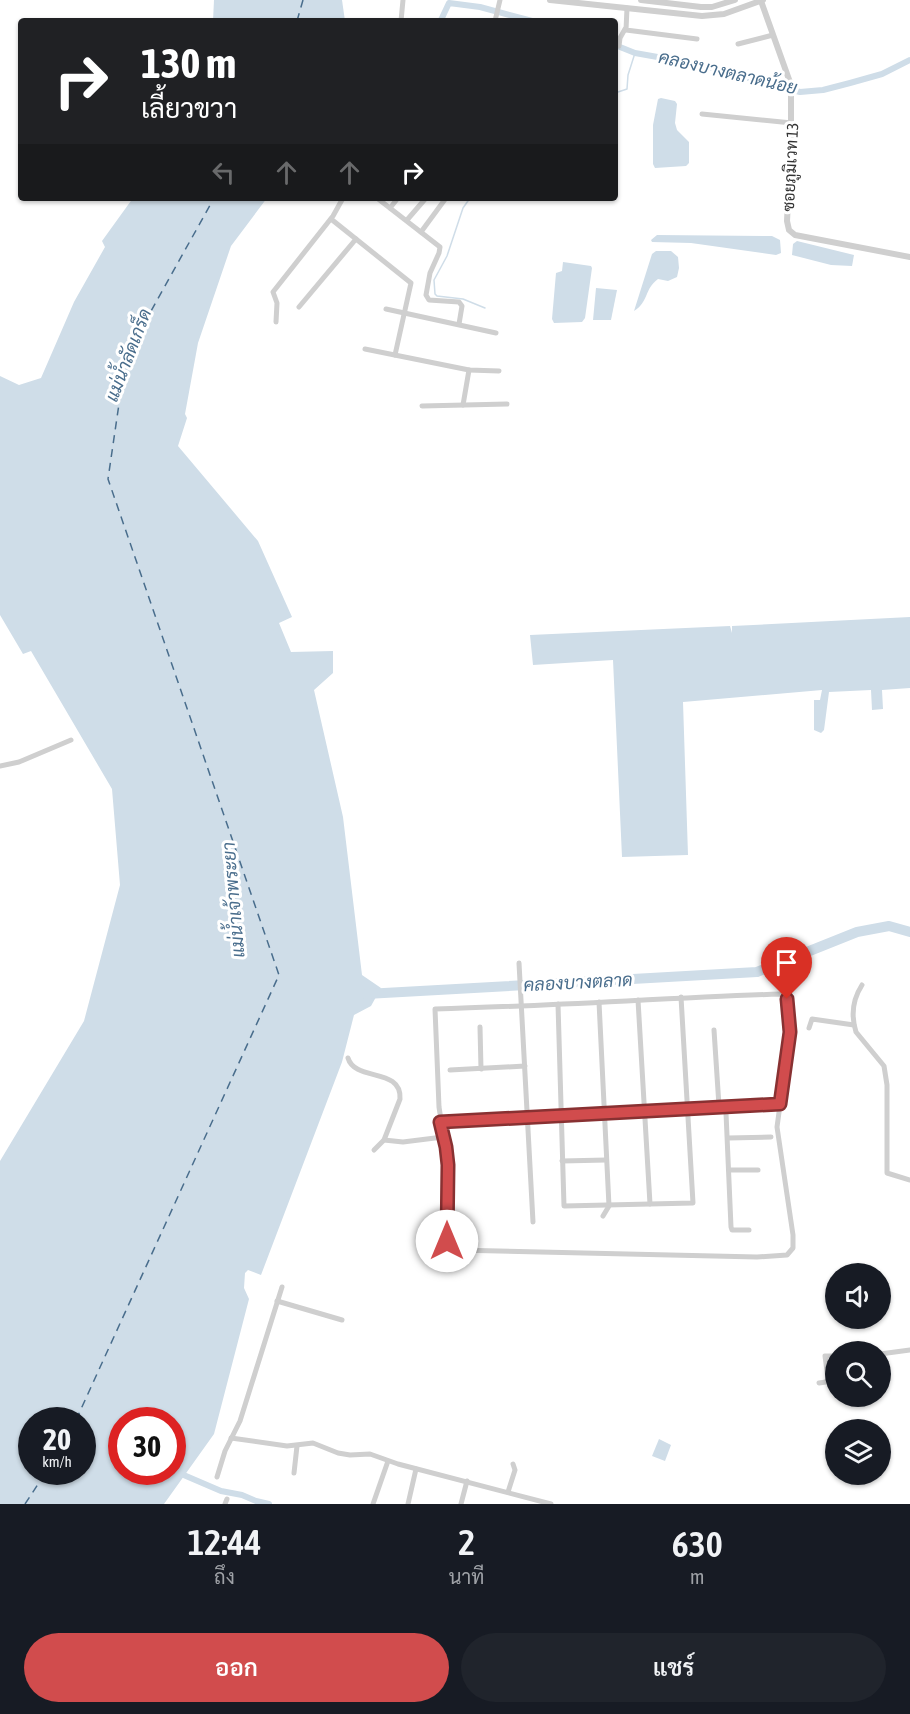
<!DOCTYPE html>
<html lang="th">
<head>
<meta charset="utf-8">
<style>
  :root { --surface:#171b24; --page:#20242c; --text:#f1f3f6; --muted:#9ea1a6; --accent:#d14c4d }
  body { margin:0; font-family:"Asap Condensed",Sarabun,sans-serif; background:var(--page); color:var(--text); height:100vh; display:flex; flex-direction:column; font-size:22px; white-space:nowrap }
  * { box-sizing:border-box; margin:0 }
  p { font-size:20px; color:var(--muted) }
  .icon { flex:none; width:33px; height:33px; fill:none; stroke:currentColor; stroke-width:2; stroke-linecap:round; stroke-linejoin:round }
  .map { position:relative; height:1504px; overflow:hidden }
  .sheet { display:flex; flex-direction:column; background:var(--surface); flex:1 }
  .sheet>* { flex:none }
  .top-card { position:absolute; left:18px; top:18px; width:600px; height:183px; border-radius:6px; box-shadow:0 2px 4px #0004; background:#202124; color:#fff; overflow:hidden }
  .tools { position:absolute; left:825px; top:1263px; display:grid; gap:12px }
  .tools a { display:grid; place-items:center; width:66px; height:66px; border-radius:50%; background:var(--surface); box-shadow:0 2px 4px #0004; font-size:30px }
  .speed { position:absolute; left:18px; top:1407px; display:flex; gap:12px; font-size:30px; font-weight:700; text-align:center }
  .speed>* { display:grid; place-content:center; width:78px; height:78px; border-radius:50%; background:var(--surface); box-shadow:0 2px 4px #0004; line-height:1 }
  .speed small { font-size:15px; font-weight:400 }
  .speed .limit { border:9px solid #d22; background:#fff; color:#111 }
  .pin { position:absolute; display:grid; place-items:center; width:51px; height:51px; color:#fff; margin:-62px -26px; border-radius:50% 50% 50% 0; rotate:-45deg; box-shadow:0 0 6px #0007 }
  .pin .icon { rotate:45deg }
  .me { position:absolute; width:66px; margin:-33px; rotate:0deg; stroke-linejoin:round; filter:drop-shadow(0 0 4px #0008) }
  .turn { display:flex; align-items:center; gap:21px; height:126px; padding:0 24px; font-size:27px }
  .turn .icon { width:78px; height:78px; stroke-width:2.5 }
  .turn b { display:block; font-size:42px; line-height:51px }
  .lanes { display:flex; align-items:center; height:57px; padding:0 24px; background:#0003; justify-content:center; gap:30px; direction:ltr }
  .lanes .off { opacity:.35 }
  .eta { display:flex; justify-content:space-evenly; align-items:center; height:102px; text-align:center }
  .eta b { font-size:36px; font-weight:600; line-height:42px }
  .button { display:flex; gap:12px; margin-top:auto; padding:12px 24px }
  .button a { flex:1; height:69px; border-radius:36px; background:var(--accent); color:#fff; font-size:24px; font-weight:600; line-height:69px; text-align:center }
  .button a+a { background:var(--page); color:var(--text) }
  .map>svg:first-child { display:block }
</style>
</head>
<body>
<div class="map">
<svg width="910" height="1504" viewBox="0 0 910 1504">
  <rect width="100%" height="100%" fill="#fff"/>
  <!-- water -->
  <g fill="#cfdde8" fill-rule="evenodd">
    <polygon points="214,0 342,0 345,21 213,21"/>
    <polygon points="661,98 675,101 677,104 675,123 677,130 689,142 689,163 686,166 655,168 653,164 653,125 658,99"/>
    <path d="M133 198H267L231 246 198 343 185 414 187 418 178 446 258 541 292 617 279 623 291 652 333 651V673L314 690 343 817 362 975 381 988 371 1006 354 1015 342 1062 261 1275 248 1270 245 1273 244 1288 249 1299 214 1434 164 1504H0V1161L84 1021 120 885 112 789 31 651 23 654 0 615V376L19 385 41 378 74 302 105 247 102 241ZM32 1420H82V1472H32ZM122 1420H172V1472H122Z"/>
    <polygon points="657,235 772,236 780,240 781,253 776,255 691,243 652,242 651,240"/>
    <polygon points="797,241 854,255 852,266 831,265 792,255 793,244"/>
    <path d="M656 251H671L678 257 679 268 677 277 668 281 658 279C644 289 649 302 634 311L652 254Z"/>
    <polygon points="563,262 591,266 592,268 585,318 582,322 554,323 552,319 556,273 562,271"/>
    <polygon points="596,288 617,290 611,320 593,320"/>
    <polygon points="910,617 910,688 882,690 883,709 872,710 871,690 829,692 824,730 821,733 814,730 814,700 820,700 822,690 683,702 688,855 622,857 613,660 533,665 530,635 730,626 732,633 732,626"/>
    <polygon points="659,1439 671,1445 665,1461 652,1456"/>
  </g>
  <g fill="none" stroke-linecap="round" stroke-linejoin="round">
    <!-- stream -->
    <g stroke="#cfdde8" stroke-width="1.5">
      <polyline points="615,93 627,89 628,75 635,53"/>
      <polyline points="470,198 463,208 447,256 434,280 435,294 437,296 463,299 485,308"/>
    </g>
    <!-- canal -->
    <g stroke="#cfdde8" stroke-width="6">
      <polyline points="439,21 441,20 449,3 480,7 532,21"/>
      <polyline points="615,45 635,53 697,64 800,92 823,90 850,83 882,74 910,60"/>
      <polyline points="172,1470 221,1491 242,1495 256,1501 269,1504"/>
    </g>
    <!-- river -->
    <polyline stroke="#cfdde8" stroke-width="10" points="366,994 757,972 857,932 889,926 910,932"/>
    <!-- ferry -->
    <g stroke="#496d8c" stroke-width="1.5" stroke-dasharray="8 6" stroke-linecap="butt">
      <polyline points="297,21 303,0"/>
      <polyline points="76,1420 279,975 108,479 126,356 214,198"/>
      <polyline points="25,1504 46,1472"/>
    </g>
    <!-- minor -->
    <g stroke="#cfcfcf" stroke-width="5">
      <polyline points="627,8 626,30 697,39"/>
      <polyline points="401,21 403,0"/>
      <polyline points="495,21 500,0"/>
      <polyline points="738,44 773,35"/>
      <polyline points="619,46 620,38 625,29"/>
      <polyline points="702,114 792,123"/>
      <polyline points="377,198 440,247 439,253 430,273 426,295 429,300 459,302 462,306 459,324"/>
      <polyline points="390,208 398,198"/>
      <polyline points="331,219 411,283 395,355"/>
      <polyline points="407,220 426,198"/>
      <polyline points="421,232 446,198"/>
      <polyline points="299,307 356,239"/>
      <polyline points="386,309 496,333"/>
      <polyline points="276,322 277,303 273,292 333,216 343,198"/>
      <polyline points="365,349 469,370 499,371"/>
      <polyline points="463,405 469,370"/>
      <polyline points="422,406 507,404"/>
      <polyline points="0,766 19,762 71,740"/>
      <polyline points="519,963 533,1222"/>
      <path d="M862 985C853 999 851 1016 856 1032L884 1066 887 1085V1173L910 1180"/>
      <path d="M780 994 787 999 790 1032 777 1127 793 1235V1248L787 1255 757 1257 455 1250 447 1241 448 1165 439 1107 435 1009C550 1006 665 998 780 994Z"/>
      <polyline points="638,1000 650,1204"/>
      <polyline points="599,1002 609,1206 603,1216"/>
      <polyline points="558,1004 564,1206 693,1203 681,997"/>
      <polyline points="480,1027 481,1069"/>
      <polyline points="809,1028 812,1019 854,1025"/>
      <polyline points="714,1030 719,1106 726,1113 731,1227 732,1230 749,1230"/>
      <path d="M348 1058C355 1082 402 1067 400 1099L384 1140 374 1150"/>
      <polyline points="450,1070 525,1066"/>
      <polyline points="721,1108 724,1106 780,1104"/>
      <polyline points="440,1122 719,1106"/>
      <polyline points="728,1138 771,1137"/>
      <polyline points="384,1140 403,1142 443,1137"/>
      <polyline points="562,1161 606,1160"/>
      <polyline points="729,1170 758,1170"/>
      <polyline points="277,1301 342,1320"/>
      <polyline points="880,1354 910,1350"/>
      <polyline points="819,1383 826,1382 828,1379 825,1356 836,1356"/>
      <polyline points="231,1438 287,1446 313,1443 338,1453 350,1455 370,1454 398,1464 551,1504"/>
      <polyline points="294,1473 297,1446"/>
      <polyline points="217,1477 225,1451 240,1421 282,1287"/>
      <polyline points="508,1492 515,1470 513,1464"/>
      <polyline points="225,1504 227,1499"/>
      <polyline points="373,1504 388,1461"/>
      <polyline points="408,1504 416,1469"/>
      <polyline points="461,1504 467,1481"/>
    </g>
    <!-- tertiary -->
    <g stroke="#cfcfcf" stroke-width="6">
      <polyline points="550,0 702,16 724,14 763,0"/>
      <polyline points="641,0 701,7 712,7 735,0"/>
      <polyline points="761,1 791,85 791,141 787,221 789,230 795,235 910,257"/>
    </g>
  </g>
  <g fill="none" stroke-linecap="round" stroke-linejoin="round">
    <!-- route casing -->
    <g stroke="#883132" stroke-width="15">
      <polyline id="route" points="447,1241 448,1165 446,1147 440,1122 780,1104 790,1032 787,999"/>
    </g>
    <!-- route -->
    <use href="#route" stroke="#d14c4d" stroke-width="10"/>
  </g>
  <g text-anchor="middle" dominant-baseline="central" stroke-width="6" stroke-linejoin="round" paint-order="stroke">
    <!-- street labels -->
    <g font-size="16" fill="#323232" stroke="#fff">
      <text transform="translate(790 167) rotate(-87)">ซอยภูมิเวท 13</text>
    </g>
    <!-- water labels -->
    <g font-size="18" font-style="italic" fill="#496d8c" stroke="#fff">
      <text transform="translate(728 72) rotate(13)">คลองบางตลาดน้อย</text>
      <text transform="translate(128 355) rotate(-69)">แม่น้ำลัดเกร็ด</text>
      <text transform="translate(233 900) rotate(-95)">แม่น้ำเจ้าพระยา</text>
      <text transform="translate(578 982) rotate(-3)">คลองบางตลาด</text>
    </g>
  </g>
</svg>
<div class="tools">
<a><svg class="icon" aria-label="sound" viewBox="0 0 24 24"><path d="M4 9h4l5-4v14l-5-4H4zM17 9q2 3 0 6"/></svg></a>
<a><svg class="icon" aria-label="search" viewBox="0 0 24 24"><circle cx="10" cy="10" r="6"/><path d="M15 15l6 6"/></svg></a>
<a><svg class="icon" aria-label="layers" viewBox="0 0 24 24"><path d="M12 4l9 5-9 5-9-5zM3 14l9 5 9-5"/></svg></a>
</div>
<div class="speed"><div>20<small>km/h</small></div><div class="limit">30</div></div>
<div class="pin" style="left:787px;top:999px;background:#d93025"><svg class="icon" aria-label="arrive" viewBox="0 0 24 24"><path d="M6 21V4h12l-3 4 3 4H6"/></svg></div>
<svg class="me" style="left:447px;top:1241px" viewBox="-20 -20 40 40"><circle r="19" fill="#fff"/><path d="M0-13L10 11 0 6-10 11z" fill="#d14c4d"/></svg>
<div class="top-card">
<div class="turn"><svg class="icon" aria-label="right" viewBox="0 0 24 24"><path d="M7 20v-9h11M14 6l5 5-5 5"/></svg><div><b>130 m</b>เลี้ยวขวา</div></div>
<div class="lanes"><svg class="icon off" aria-label="left" viewBox="0 0 24 24"><path d="M17 20v-9H6M10 6l-5 5 5 5"/></svg><svg class="icon off" aria-label="ahead" viewBox="0 0 24 24"><path d="M12 20V5M6 11l6-6 6 6"/></svg><svg class="icon off" aria-label="ahead" viewBox="0 0 24 24"><path d="M12 20V5M6 11l6-6 6 6"/></svg><svg class="icon" aria-label="right" viewBox="0 0 24 24"><path d="M7 20v-9h11M14 6l5 5-5 5"/></svg></div>
</div>
</div>
<section class="sheet">
<div class="eta">
<div><b>12:44</b><p>ถึง</p></div>
<div><b>2</b><p>นาที</p></div>
<div><b>630</b><p>m</p></div>
</div>
<div class="button"><a>ออก</a><a>แชร์</a></div>
</section>
</body>
</html>
